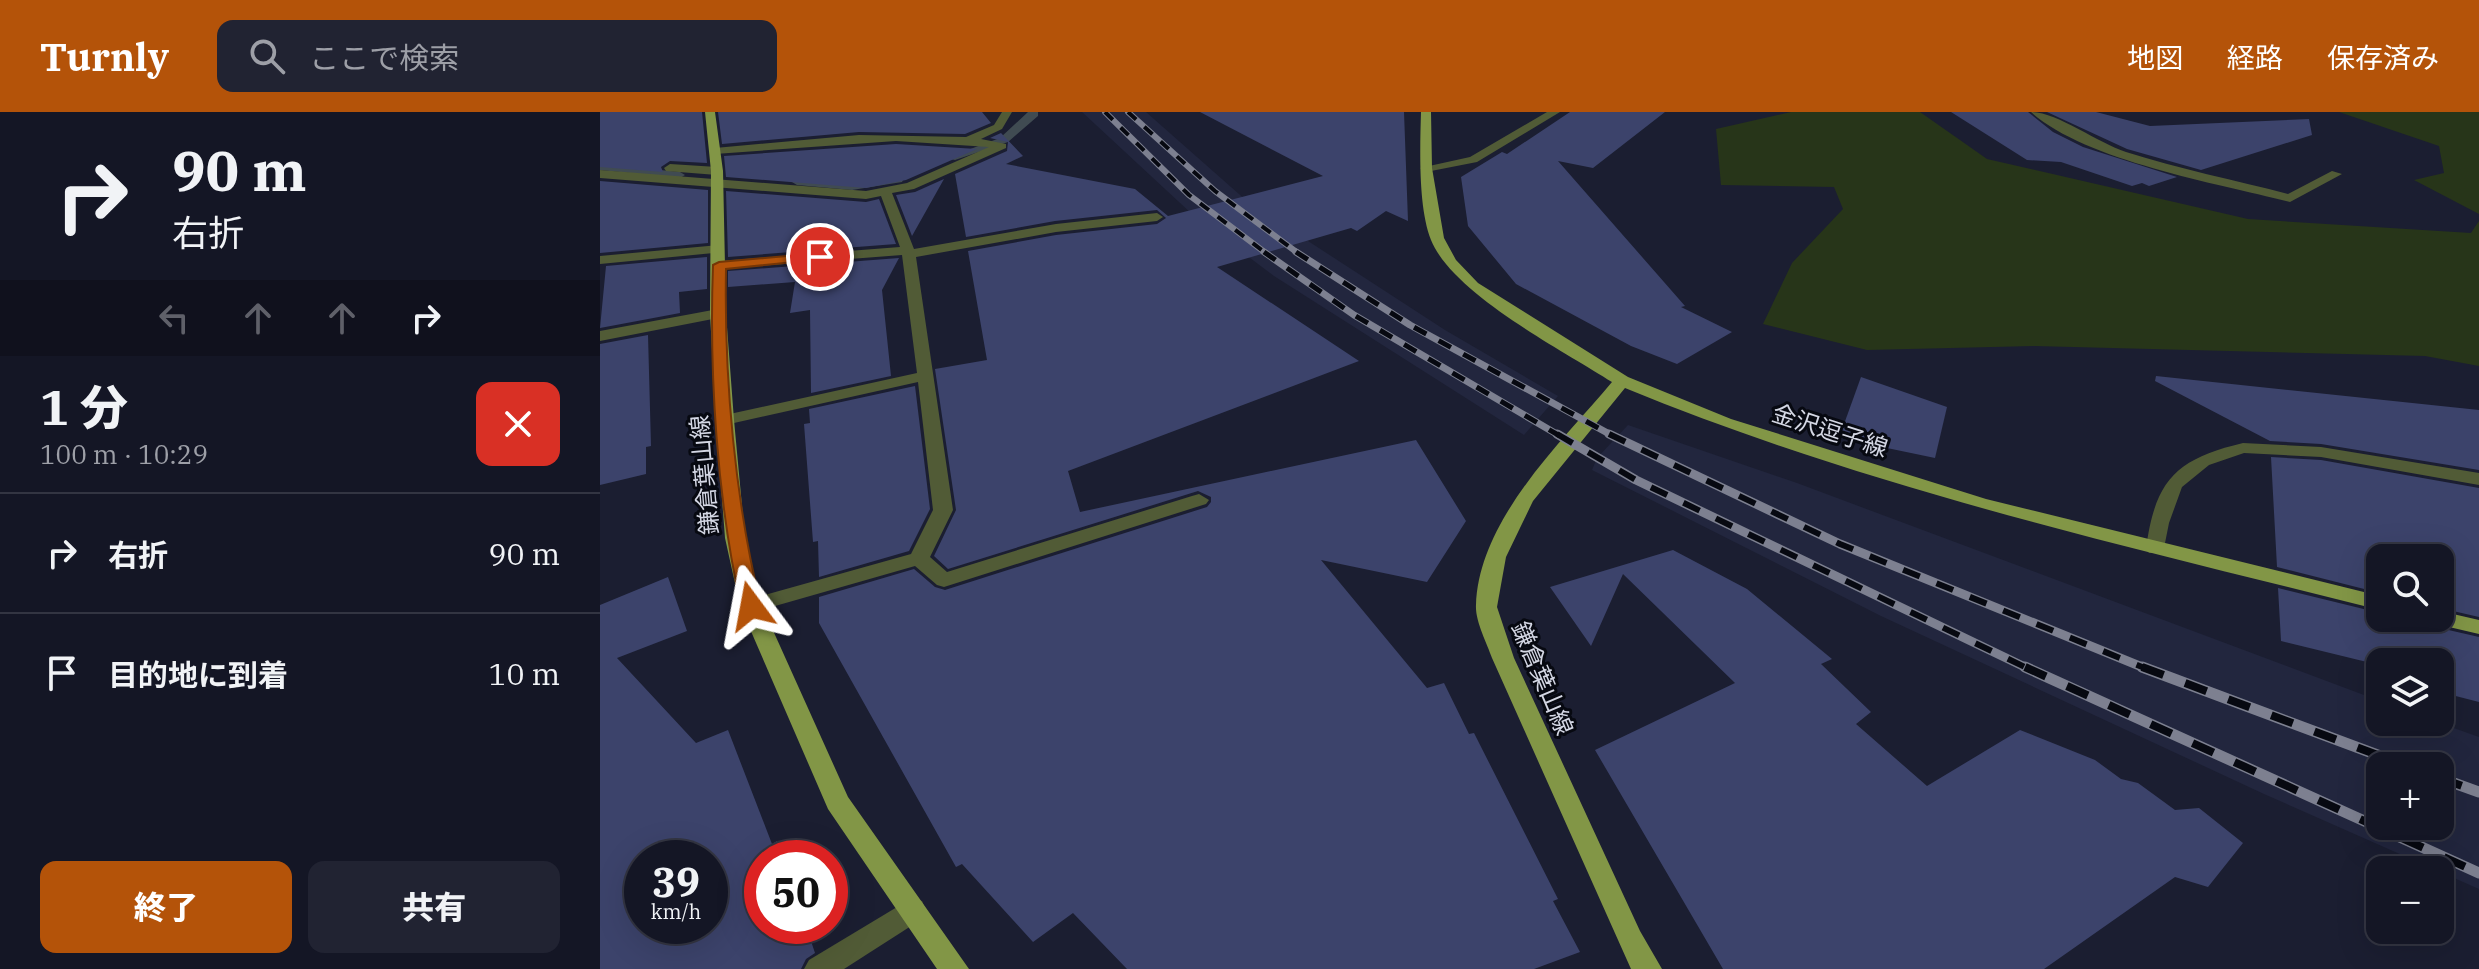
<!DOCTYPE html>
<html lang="ja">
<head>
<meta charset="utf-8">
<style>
  :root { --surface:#141625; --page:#212332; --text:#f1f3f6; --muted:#9d9fa7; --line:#333542; --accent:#b45309 }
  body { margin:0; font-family:"IBM Plex Serif","Noto Sans JP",serif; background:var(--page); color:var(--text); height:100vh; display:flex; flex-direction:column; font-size:30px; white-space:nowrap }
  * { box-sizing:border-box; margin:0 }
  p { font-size:26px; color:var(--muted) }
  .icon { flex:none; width:44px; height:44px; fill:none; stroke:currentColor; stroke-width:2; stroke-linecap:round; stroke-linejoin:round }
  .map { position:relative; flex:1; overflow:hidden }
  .details { display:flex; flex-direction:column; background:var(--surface); width:600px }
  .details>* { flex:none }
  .guide { background:#141625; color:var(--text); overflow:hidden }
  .fabs { position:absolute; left:1766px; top:432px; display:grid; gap:16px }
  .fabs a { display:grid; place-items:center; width:88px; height:88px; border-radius:16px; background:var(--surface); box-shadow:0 8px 32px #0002,0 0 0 2px var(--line); font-size:40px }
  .speed { position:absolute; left:24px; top:728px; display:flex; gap:16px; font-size:40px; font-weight:700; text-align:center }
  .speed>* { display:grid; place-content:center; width:104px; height:104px; border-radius:50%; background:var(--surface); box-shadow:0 8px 32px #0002,0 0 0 2px var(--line); line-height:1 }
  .speed small { font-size:20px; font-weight:400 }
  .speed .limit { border:12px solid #d22; background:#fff; color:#111 }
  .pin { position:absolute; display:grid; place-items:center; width:68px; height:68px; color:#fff; margin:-34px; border:4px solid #fff; border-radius:50%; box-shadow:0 2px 8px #0007 }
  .me { position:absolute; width:88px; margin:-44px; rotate:347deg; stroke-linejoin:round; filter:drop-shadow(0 0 6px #0008) }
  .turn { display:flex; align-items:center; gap:28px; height:168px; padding:0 40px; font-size:36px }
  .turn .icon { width:104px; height:104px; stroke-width:2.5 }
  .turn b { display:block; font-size:56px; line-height:68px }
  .lanes { display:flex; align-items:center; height:76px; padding:0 40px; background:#0003; justify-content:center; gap:40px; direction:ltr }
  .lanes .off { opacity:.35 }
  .round { display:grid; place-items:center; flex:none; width:84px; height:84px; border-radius:16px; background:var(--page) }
  .head { display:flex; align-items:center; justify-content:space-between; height:136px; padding:0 40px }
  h1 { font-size:48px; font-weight:800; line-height:60px }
  .button { display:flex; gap:16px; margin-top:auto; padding:16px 40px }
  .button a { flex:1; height:92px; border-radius:16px; background:var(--accent); color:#fff; font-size:32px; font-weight:800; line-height:92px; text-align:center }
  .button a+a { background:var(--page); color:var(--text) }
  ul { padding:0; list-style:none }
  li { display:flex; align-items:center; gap:24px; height:120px; padding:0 40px; border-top:2px solid var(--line) }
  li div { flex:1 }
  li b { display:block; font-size:30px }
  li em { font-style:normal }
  header { display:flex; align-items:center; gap:48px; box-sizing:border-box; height:112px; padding:0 40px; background:var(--accent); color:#fff }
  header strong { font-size:38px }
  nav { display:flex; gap:44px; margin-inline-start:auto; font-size:28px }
  .search { width:560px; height:72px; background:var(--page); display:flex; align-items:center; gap:20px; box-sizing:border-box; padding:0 28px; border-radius:16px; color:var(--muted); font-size:30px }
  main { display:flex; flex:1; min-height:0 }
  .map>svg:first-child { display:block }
</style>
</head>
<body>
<header>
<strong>Turnly</strong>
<div class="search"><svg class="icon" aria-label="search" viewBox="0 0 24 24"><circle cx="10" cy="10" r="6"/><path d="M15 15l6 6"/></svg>ここで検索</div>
<nav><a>地図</a><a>経路</a><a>保存済み</a></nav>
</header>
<main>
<section class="details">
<div class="guide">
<div class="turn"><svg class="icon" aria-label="right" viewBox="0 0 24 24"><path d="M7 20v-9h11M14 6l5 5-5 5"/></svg><div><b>90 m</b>右折</div></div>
<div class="lanes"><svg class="icon off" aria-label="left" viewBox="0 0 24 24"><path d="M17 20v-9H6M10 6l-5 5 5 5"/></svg><svg class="icon off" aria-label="ahead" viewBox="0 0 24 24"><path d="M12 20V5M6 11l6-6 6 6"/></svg><svg class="icon off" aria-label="ahead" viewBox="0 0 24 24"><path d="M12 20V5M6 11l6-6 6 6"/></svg><svg class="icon" aria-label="right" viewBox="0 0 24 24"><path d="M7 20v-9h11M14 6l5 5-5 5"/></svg></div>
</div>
<div class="head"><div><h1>1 分</h1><p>100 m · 10:29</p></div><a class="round" style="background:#d93025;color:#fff"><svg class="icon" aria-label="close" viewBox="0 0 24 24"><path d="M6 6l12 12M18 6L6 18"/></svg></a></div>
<ul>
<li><svg class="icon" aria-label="right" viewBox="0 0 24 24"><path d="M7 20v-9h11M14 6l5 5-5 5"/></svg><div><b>右折</b></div><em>90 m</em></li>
<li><svg class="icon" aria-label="arrive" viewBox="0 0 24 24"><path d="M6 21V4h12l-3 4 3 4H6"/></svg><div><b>目的地に到着</b></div><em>10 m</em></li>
</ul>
<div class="button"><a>終了</a><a>共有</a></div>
</section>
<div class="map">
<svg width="1879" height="857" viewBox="0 0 1879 857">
  <rect width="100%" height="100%" fill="#1b1e31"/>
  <!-- built -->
  <g fill="#22263e" fill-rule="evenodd">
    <polygon points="482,0 546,0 648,90 845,218 958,284 924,323 674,164 593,103"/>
    <path d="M1028 313 1197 371 1780 589V610H1837L1879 625V777L1664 682 1281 504 992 358 997 346ZM1780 654H1840V714H1780Z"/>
  </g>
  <!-- green -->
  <g fill="#273519">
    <polygon points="1191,0 1320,0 1387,47 1648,107 1871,121 1879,109 1879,254 1825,244 1434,234 1267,238 1163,212 1192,151 1243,97 1234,75 1121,73 1116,17"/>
    <polygon points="1739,0 1879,0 1879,102 1814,68 1844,61 1839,34"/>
  </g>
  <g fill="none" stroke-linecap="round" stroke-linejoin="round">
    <!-- stream -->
    <g fill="#404b52" fill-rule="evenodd">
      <polygon points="428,0 438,0 438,4 408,30 355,48 346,46 400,26"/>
      <polygon points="0,52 80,60 85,63 80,66 0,58"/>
      <polygon points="298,65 303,68 302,70 252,78 197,73 192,70 197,67 252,72"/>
    </g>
  </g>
  <!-- building -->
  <g fill="#3c436b" fill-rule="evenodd">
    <polygon points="0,0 102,0 107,51 70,49 61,55 63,60 0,55"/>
    <polygon points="118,0 382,0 391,11 365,22 259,20 122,32"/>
    <polygon points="600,0 804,0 808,109 786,99 757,119 751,116 617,155 759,249 468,359 480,400 816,328 866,409 827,470 721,448 827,576 844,571 869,622 874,621 958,787 953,789 980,840 934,857 527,857 473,801 433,830 362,752 356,755 219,511 219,485 314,457 335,475 345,478 607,395 611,390 611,385 598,379 348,457 334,444 356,398 335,257 387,248 368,139 456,123 557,112 566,106 557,98 455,109 366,125 355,62 407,39 408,30 390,26 401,21 423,44 406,52 535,77 568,104 723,64"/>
    <polygon points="970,0 1065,0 993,56 958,49 1085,194 1081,195 1132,220 1077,252 1031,234 916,172 868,114 861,65 902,40 907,42"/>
    <polygon points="1351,0 1428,0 1453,20 1483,35 1577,65 1549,74 1542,71 1532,74 1461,50 1427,48"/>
    <polygon points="1447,0 1496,0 1550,14 1709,7 1712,23 1601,58 1527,37"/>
    <polygon points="296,32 377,37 306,68 266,76 126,65 124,44"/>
    <polygon points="344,67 312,124 296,83 315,80"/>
    <polygon points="0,69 108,78 108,131 0,141"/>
    <polygon points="126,79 266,90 279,87 296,132 128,145"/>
    <polygon points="107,145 107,177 79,180 80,201 0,216 6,154"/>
    <polygon points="299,146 282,178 291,264 211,281 210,198 190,201 195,170 128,175 128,159"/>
    <polygon points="48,223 51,334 46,335 46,362 0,373 0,232"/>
    <polygon points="1556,264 1879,298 1879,358 1721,332 1670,329 1555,269"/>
    <polygon points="1261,265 1347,295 1335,346 1239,326"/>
    <polygon points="315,274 330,397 309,439 219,465 218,429 213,430 204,312 210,311 209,297"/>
    <polygon points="1671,345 1721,348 1879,376 1879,505 1840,496 1840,446 1780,446 1780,481 1677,455"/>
    <polygon points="1073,438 1147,477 1232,547 1221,552 1271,600 1256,612 1327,674 1420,618 1495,648 1521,667 1538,671 1575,698 1599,696 1643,731 1608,775 1575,765 1444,857 1123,857 995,638 1135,571 1023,462 991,534 950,475"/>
    <path d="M68 465 87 519 17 546 96 631 128 618 172 732 177 729 183 746H162V814H206L215 841 206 847 201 857H0V493ZM42 746H110V814H42Z"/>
    <polygon points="1678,476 1780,501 1780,506 1826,506 1831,514 1879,525 1879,590 1840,580 1840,550 1780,550 1780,565 1772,563 1771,551 1681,529"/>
  </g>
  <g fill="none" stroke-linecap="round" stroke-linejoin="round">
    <!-- minor -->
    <g fill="#515b36" fill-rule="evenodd">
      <polygon points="402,0 412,0 402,17 381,27 406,32 406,36 314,77 292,81 314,137 456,112 557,101 563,105 557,109 456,120 316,145 353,398 330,445 347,460 592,384 599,382 609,388 606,392 344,475 337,473 315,454 151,501 143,499 140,494 143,489 311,442 333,398 318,270 125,313 116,308 125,303 317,261 302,143 119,157 112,153 119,149 300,135 281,84 266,87 0,66 0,58 266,79 307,71 389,35 296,29 115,42 109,39 115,36 259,23 366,25 394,13"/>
      <polygon points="947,0 960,0 877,50 826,60 820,56 870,45"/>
      <path d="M1431 0C1457 0 1498 31 1526 40 1579 57 1635 68 1688 82L1732 59 1742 62 1690 90C1617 71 1486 49 1431 0Z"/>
      <polygon points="70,52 117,55 123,59 117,63 66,59 64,56"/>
      <polygon points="119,133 124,134 124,140 0,152 0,144"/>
      <polygon points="118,197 123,199 123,205 0,229 0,219"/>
      <path d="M1643 331 1721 335 1879 361V373L1721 345 1644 341 1609 353 1582 375 1569 411 1563 441H1549L1546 437C1555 368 1576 347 1643 331Z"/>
      <polygon points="312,786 322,789 326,798 322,807 244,857 204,857 209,848"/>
    </g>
    <!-- major -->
    <g fill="#829646" fill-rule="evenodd">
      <polygon points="105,0 115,0 123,59 126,202 134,308 145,426 162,494 248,685 369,857 337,857 228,697 140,494 125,426 116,308 110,202 111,59"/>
      <path d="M821 0H831L832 56 844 126 856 148 878 171 1028 265 1131 307 1386 387 1780 484V498C1525 434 1268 376 1025 276L933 389 906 445 897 495 914 546 1040 819 1062 857H1031L892 546C887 531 875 509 876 493 879 407 961 331 1012 270 962 238 853 182 831 128 818 95 820 36 821 0Z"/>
      <polygon points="1840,499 1879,508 1879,522 1832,511 1829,506 1840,506"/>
    </g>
    <!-- rail-far3 casing -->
    <g stroke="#7d8090" stroke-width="6">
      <g id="rail-far3">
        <polyline points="505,0 589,83 667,142"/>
        <polyline points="528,0 615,79 699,142"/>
      </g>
    </g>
    <!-- rail-far2 casing -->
    <g stroke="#7d8090" stroke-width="7">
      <g id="rail-far2">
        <polyline points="664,140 754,203 960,324"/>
        <polyline points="696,140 810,213 1013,324"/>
      </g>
    </g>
    <!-- rail-far1 casing -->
    <g stroke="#7d8090" stroke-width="9">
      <g id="rail-far1">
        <polyline points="957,322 1036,368 1429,557"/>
        <polyline points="1009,322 1240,432 1547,557"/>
      </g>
    </g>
    <!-- rail casing -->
    <g stroke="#7d8090" stroke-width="11">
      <g id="rail">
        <polyline points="1425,555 1879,761"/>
        <polyline points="1542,555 1807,654"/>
        <polyline points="1840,666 1879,680"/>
      </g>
    </g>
    <!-- rail-far3 -->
    <use href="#rail-far3" stroke="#070911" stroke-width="4" stroke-dasharray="11" stroke-linecap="butt"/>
    <!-- rail-far2 -->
    <use href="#rail-far2" stroke="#070911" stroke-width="5" stroke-dasharray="14" stroke-linecap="butt"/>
    <!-- rail-far1 -->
    <use href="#rail-far1" stroke="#070911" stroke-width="6" stroke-dasharray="18" stroke-linecap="butt"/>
    <!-- rail -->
    <use href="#rail" stroke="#070911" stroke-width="8" stroke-dasharray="23" stroke-linecap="butt"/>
  </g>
  <!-- route -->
  <path fill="#b45309" stroke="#753606" stroke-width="2" d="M220 141 224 142V147L126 157C124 265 135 390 161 494L151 501 141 494C117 388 109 262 113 153L119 150Z"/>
  <g text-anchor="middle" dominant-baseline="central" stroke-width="6" stroke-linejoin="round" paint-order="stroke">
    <!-- street labels -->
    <g font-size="24" fill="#d4d7e4" stroke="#070911">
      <text transform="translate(1230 318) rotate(18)">金沢逗子線</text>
      <text transform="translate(104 363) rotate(-95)">鎌倉葉山線</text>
      <text transform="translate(943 566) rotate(67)">鎌倉葉山線</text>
    </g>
  </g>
</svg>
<div class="fabs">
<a><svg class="icon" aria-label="search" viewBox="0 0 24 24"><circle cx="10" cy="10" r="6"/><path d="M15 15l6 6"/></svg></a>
<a><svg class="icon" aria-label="layers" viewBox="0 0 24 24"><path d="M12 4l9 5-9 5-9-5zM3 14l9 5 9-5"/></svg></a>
<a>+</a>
<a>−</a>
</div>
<div class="speed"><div>39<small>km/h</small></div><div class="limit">50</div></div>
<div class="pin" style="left:220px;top:145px;background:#d93025"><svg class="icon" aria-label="arrive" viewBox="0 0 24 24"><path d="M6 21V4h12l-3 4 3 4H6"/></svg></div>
<svg class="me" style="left:151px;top:494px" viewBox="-20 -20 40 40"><path d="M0-17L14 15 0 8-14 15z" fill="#b45309" stroke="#fff" stroke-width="4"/></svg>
</div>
</main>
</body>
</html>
